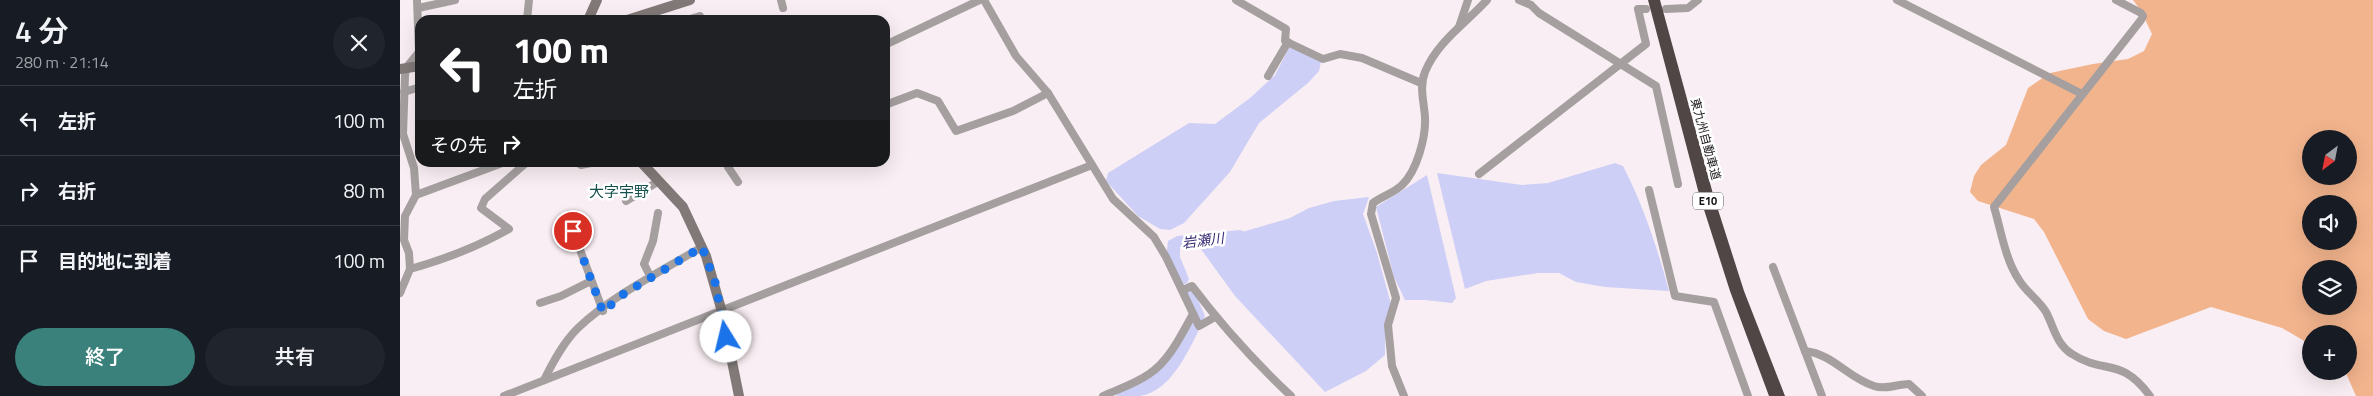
<!DOCTYPE html>
<html lang="ja">
<head>
<meta charset="utf-8">
<style>
  :root { --surface:#171b24; --page:#20242c; --text:#f1f3f6; --muted:#9ea1a6; --line:#363941; --accent:#3a817c }
  body { margin:0; font-family:"Titillium Web","Noto Sans JP",sans-serif; background:var(--page); color:var(--text); height:100vh; display:flex; flex-direction:column; font-size:19px; white-space:nowrap }
  * { box-sizing:border-box; margin:0 }
  p { font-size:16px; color:var(--muted) }
  .icon { flex:none; width:28px; height:28px; fill:none; stroke:currentColor; stroke-width:2; stroke-linecap:round; stroke-linejoin:round }
  .map { position:relative; flex:1; overflow:hidden }
  .drawer { display:flex; flex-direction:column; background:var(--surface); width:400px }
  .drawer>* { flex:none }
  .hud { position:absolute; left:15px; top:15px; width:475px; height:152px; border-radius:15px; box-shadow:0 5px 20px #0002; background:#202124; color:#fff; overflow:hidden }
  .needle { width:32px; rotate:212deg }
  .fabs { position:absolute; left:1902px; top:130px; display:grid; gap:10px }
  .fabs a { display:grid; place-items:center; width:55px; height:55px; border-radius:50%; background:var(--surface); box-shadow:0 5px 20px #0002; font-size:25px }
  .pin { position:absolute; display:grid; place-items:center; width:42px; height:42px; color:#fff; margin:-21px; border:2px solid #fff; border-radius:50%; box-shadow:0 1px 5px #0007 }
  .me { position:absolute; width:55px; margin:-28px; rotate:351deg; stroke-linejoin:round; filter:drop-shadow(0 0 4px #0008) }
  .turn { display:flex; align-items:center; gap:18px; height:105px; padding:0 15px; font-size:22px }
  .turn .icon { width:65px; height:65px; stroke-width:2.5 }
  .turn b { display:block; font-size:35px; line-height:42px }
  .then { display:flex; align-items:center; height:48px; padding:0 15px; background:#0003; gap:10px; font-size:19px }
  .round { display:grid; place-items:center; flex:none; width:52px; height:52px; border-radius:26px; background:var(--page) }
  .head { display:flex; align-items:center; justify-content:space-between; height:85px; padding:0 15px }
  h1 { font-size:30px; font-weight:600; line-height:38px }
  .action { display:flex; gap:10px; margin-top:auto; padding:10px 15px }
  .action a { flex:1; height:58px; border-radius:30px; background:var(--accent); color:#fff; font-size:20px; font-weight:600; line-height:58px; text-align:center }
  .action a+a { background:var(--page); color:var(--text) }
  ul { padding:0; list-style:none }
  li { display:flex; align-items:center; gap:15px; height:70px; padding:0 15px; border-top:1px solid var(--line) }
  li div { flex:1 }
  li b { display:block; font-size:19px }
  li em { font-style:normal }
  main { display:flex; flex:1; min-height:0 }
  .map>svg:first-child { display:block }
</style>
</head>
<body>
<main>
<section class="drawer">
<div class="head"><div><h1>4 分</h1><p>280 m · 21:14</p></div><a class="round"><svg class="icon" aria-label="close" viewBox="0 0 24 24"><path d="M6 6l12 12M18 6L6 18"/></svg></a></div>
<ul>
<li><svg class="icon" aria-label="left" viewBox="0 0 24 24"><path d="M17 20v-9H6M10 6l-5 5 5 5"/></svg><div><b>左折</b></div><em>100 m</em></li>
<li><svg class="icon" aria-label="right" viewBox="0 0 24 24"><path d="M7 20v-9h11M14 6l5 5-5 5"/></svg><div><b>右折</b></div><em>80 m</em></li>
<li><svg class="icon" aria-label="arrive" viewBox="0 0 24 24"><path d="M6 21V4h12l-3 4 3 4H6"/></svg><div><b>目的地に到着</b></div><em>100 m</em></li>
</ul>
<div class="action"><a>終了</a><a>共有</a></div>
</section>
<div class="map">
<svg width="1973" height="396" viewBox="0 0 1973 396">
  <rect width="100%" height="100%" fill="#f9eef3"/>
  <!-- forest -->
  <path fill="#f2b48d" fill-rule="evenodd" d="M1733 0H1973V396H1956L1945 371H1949V334H1911V345L1882 328 1811 307 1726 339 1704 331 1688 319 1644 232 1634 219 1578 201 1570 192 1574 176 1581 165 1606 145 1628 88 1650 73 1693 64 1728 59 1744 51 1752 34 1741 11ZM1911 139H1949V176H1911ZM1911 204H1949V241H1911ZM1911 269H1949V306H1911Z"/>
  <!-- water -->
  <g fill="#cecff6">
    <polygon points="890,46 921,62 919,71 908,83 859,123 830,172 784,223 770,230 760,229 738,216 706,181 708,173 789,123 815,124 850,98 875,75"/>
    <path d="M1215 163 1223 166C1244 207 1257 247 1269 291L1205 287 1176 282 1159 273H1138L1086 281 1065 289 1037 173 1122 185 1148 183Z"/>
    <polygon points="1027,175 1056,298 1052,303 1025,300 1005,300 994,277 976,207"/>
    <polygon points="969,197 963,214 977,253 991,304 985,323 985,355 966,371 925,392 835,296 798,245 838,239 839,233 890,218 909,208 934,201"/>
  </g>
  <g fill="none" stroke-linecap="round" stroke-linejoin="round">
    <!-- river -->
    <g fill="#cecff6" fill-rule="evenodd">
      <polygon points="840,230 845,232 847,236 845,240 840,242 780,247 780,257 789,279 787,283 782,285 777,283 766,257 768,241 777,236"/>
      <polygon points="790,291 795,293 805,316 803,320 798,322 793,320 783,297 785,293"/>
      <path d="M792 322 797 323 800 328C787 353 771 391 740 396 732 396 724 396 716 396L718 391 747 378 763 365 787 323Z"/>
    </g>
    <!-- street -->
    <g stroke="#a5a09f" stroke-width="8">
      <polyline points="381,0 383,8"/>
      <polyline points="584,0 616,56 648,93 713,199 754,237 766,257 799,326 815,317"/>
      <polyline points="836,0 886,29 885,41 923,59 940,54 962,58 1021,83"/>
      <polyline points="1119,0 1131,5 1139,13 1256,86 1278,184"/>
      <polyline points="1497,0 1682,94"/>
      <path d="M1716 0 1741 13 1743 16 1741 20 1594 207C1601 230 1605 259 1619 280 1626 292 1639 300 1646 312 1654 327 1656 344 1672 354 1704 375 1721 356 1750 396"/>
      <polyline points="18,8 55,0"/>
      <polyline points="1266,9 1288,8 1298,0"/>
      <polyline points="127,20 129,0"/>
      <polyline points="287,20 300,16"/>
      <polyline points="1059,27 1068,0"/>
      <polyline points="485,45 580,0"/>
      <polyline points="868,76 888,42"/>
      <polyline points="4,92 20,87"/>
      <polyline points="485,105 517,93 538,101 556,131 613,111 648,93"/>
      <polyline points="177,162 181,165 196,162"/>
      <polyline points="333,162 328,167 338,182"/>
      <polyline points="1079,174 1246,44 1238,9 1246,9"/>
      <polyline points="221,189 229,198"/>
      <polyline points="1249,190 1275,296 1314,302 1348,396"/>
      <polyline points="16,195 105,162"/>
      <polyline points="226,201 259,181"/>
      <polyline points="173,231 203,311"/>
      <polyline points="1373,267 1422,396"/>
      <path d="M10 269C46 259 77 247 109 229L81 208 85 199 127 162"/>
      <polyline points="251,278 244,264 253,241 258,213"/>
      <path d="M783 290 792 286C822 326 855 362 891 396"/>
      <polyline points="0,293 10,269 9,253 4,240 5,216 16,195 14,168 3,134 5,76 6,68 19,52 17,0"/>
      <polyline points="140,303 161,296 191,281"/>
      <path d="M1405 351C1433 354 1448 378 1474 386 1486 390 1497 384 1509 384L1522 396"/>
      <path d="M144 380C153 362 163 343 177 329 210 297 263 270 302 247"/>
      <polyline points="104,396 692,165"/>
      <path d="M703 396C718 389 735 384 749 374 770 360 781 335 793 314"/>
      <path d="M1004 396 992 366 988 325 996 298 971 214 973 203C982 196 994 193 1002 185 1017 171 1026 137 1025 117 1024 102 1019 87 1025 72 1037 42 1066 23 1087 0"/>
    </g>
    <!-- secondary -->
    <g stroke="#807978" stroke-width="10">
      <polyline points="188,20 197,0"/>
      <polyline points="227,20 290,0"/>
      <polyline points="0,69 20,66"/>
      <polyline points="241,162 283,207 306,256 322,312 339,396"/>
    </g>
    <!-- highway -->
    <polygon fill="#504645" fill-rule="evenodd" points="1248,0 1260,0 1313,194 1344,291 1385,396 1369,396 1330,291 1299,194"/>
  </g>
  <g fill="none" stroke-linecap="round" stroke-linejoin="round">
    <!-- route -->
    <polyline stroke="#1a73e8" stroke-width="9" stroke-dasharray="0 16.2" points="173,231 203,312 222,295 302,247 315,282 326,337"/>
  </g>
  <g text-anchor="middle" dominant-baseline="central" stroke-width="5" stroke-linejoin="round" paint-order="stroke">
    <!-- shield labels -->
    <rect fill="#fff" stroke="#5d5a5b" stroke-width="1" x="1293" y="192.5" width="30" height="17" rx="4"/>
    <g font-size="11" font-weight="bold" fill="#171315">
      <text x="1308" y="201">E10</text>
    </g>
    <!-- street labels -->
    <g font-size="12" fill="#171315" stroke="#fff">
      <text transform="translate(1306 139) rotate(75)">東九州自動車道</text>
    </g>
    <!-- water labels -->
    <g font-size="14" font-style="italic" fill="#352b74" stroke="#fff">
      <text transform="translate(803 240) rotate(-7)">岩瀬川</text>
    </g>
    <!-- quarter labels -->
    <g font-size="15" fill="#14504c" stroke="#fff">
      <text x="219" y="191">大字宇野</text>
    </g>
  </g>
</svg>
<div class="fabs">
<a><svg class="needle" viewBox="-14 -14 28 28"><path d="M0-13l5 13h-10z" fill="#e53935"/><path d="M0 13l5-13h-10z" fill="#9ea1a6"/></svg></a>
<a><svg class="icon" aria-label="sound" viewBox="0 0 24 24"><path d="M4 9h4l5-4v14l-5-4H4zM17 9q2 3 0 6"/></svg></a>
<a><svg class="icon" aria-label="layers" viewBox="0 0 24 24"><path d="M12 4l9 5-9 5-9-5zM3 14l9 5 9-5"/></svg></a>
<a>+</a>
</div>
<div class="pin" style="left:173px;top:231px;background:#d93025"><svg class="icon" aria-label="arrive" viewBox="0 0 24 24"><path d="M6 21V4h12l-3 4 3 4H6"/></svg></div>
<svg class="me" style="left:326px;top:337px" viewBox="-20 -20 40 40"><circle r="19" fill="#fff"/><path d="M0-13L10 11 0 6-10 11z" fill="#1a73e8"/></svg>
<div class="hud">
<div class="turn"><svg class="icon" aria-label="left" viewBox="0 0 24 24"><path d="M17 20v-9H6M10 6l-5 5 5 5"/></svg><div><b>100 m</b>左折</div></div>
<div class="then">その先<svg class="icon" aria-label="right" viewBox="0 0 24 24"><path d="M7 20v-9h11M14 6l5 5-5 5"/></svg></div>
</div>
</div>
</main>
</body>
</html>
